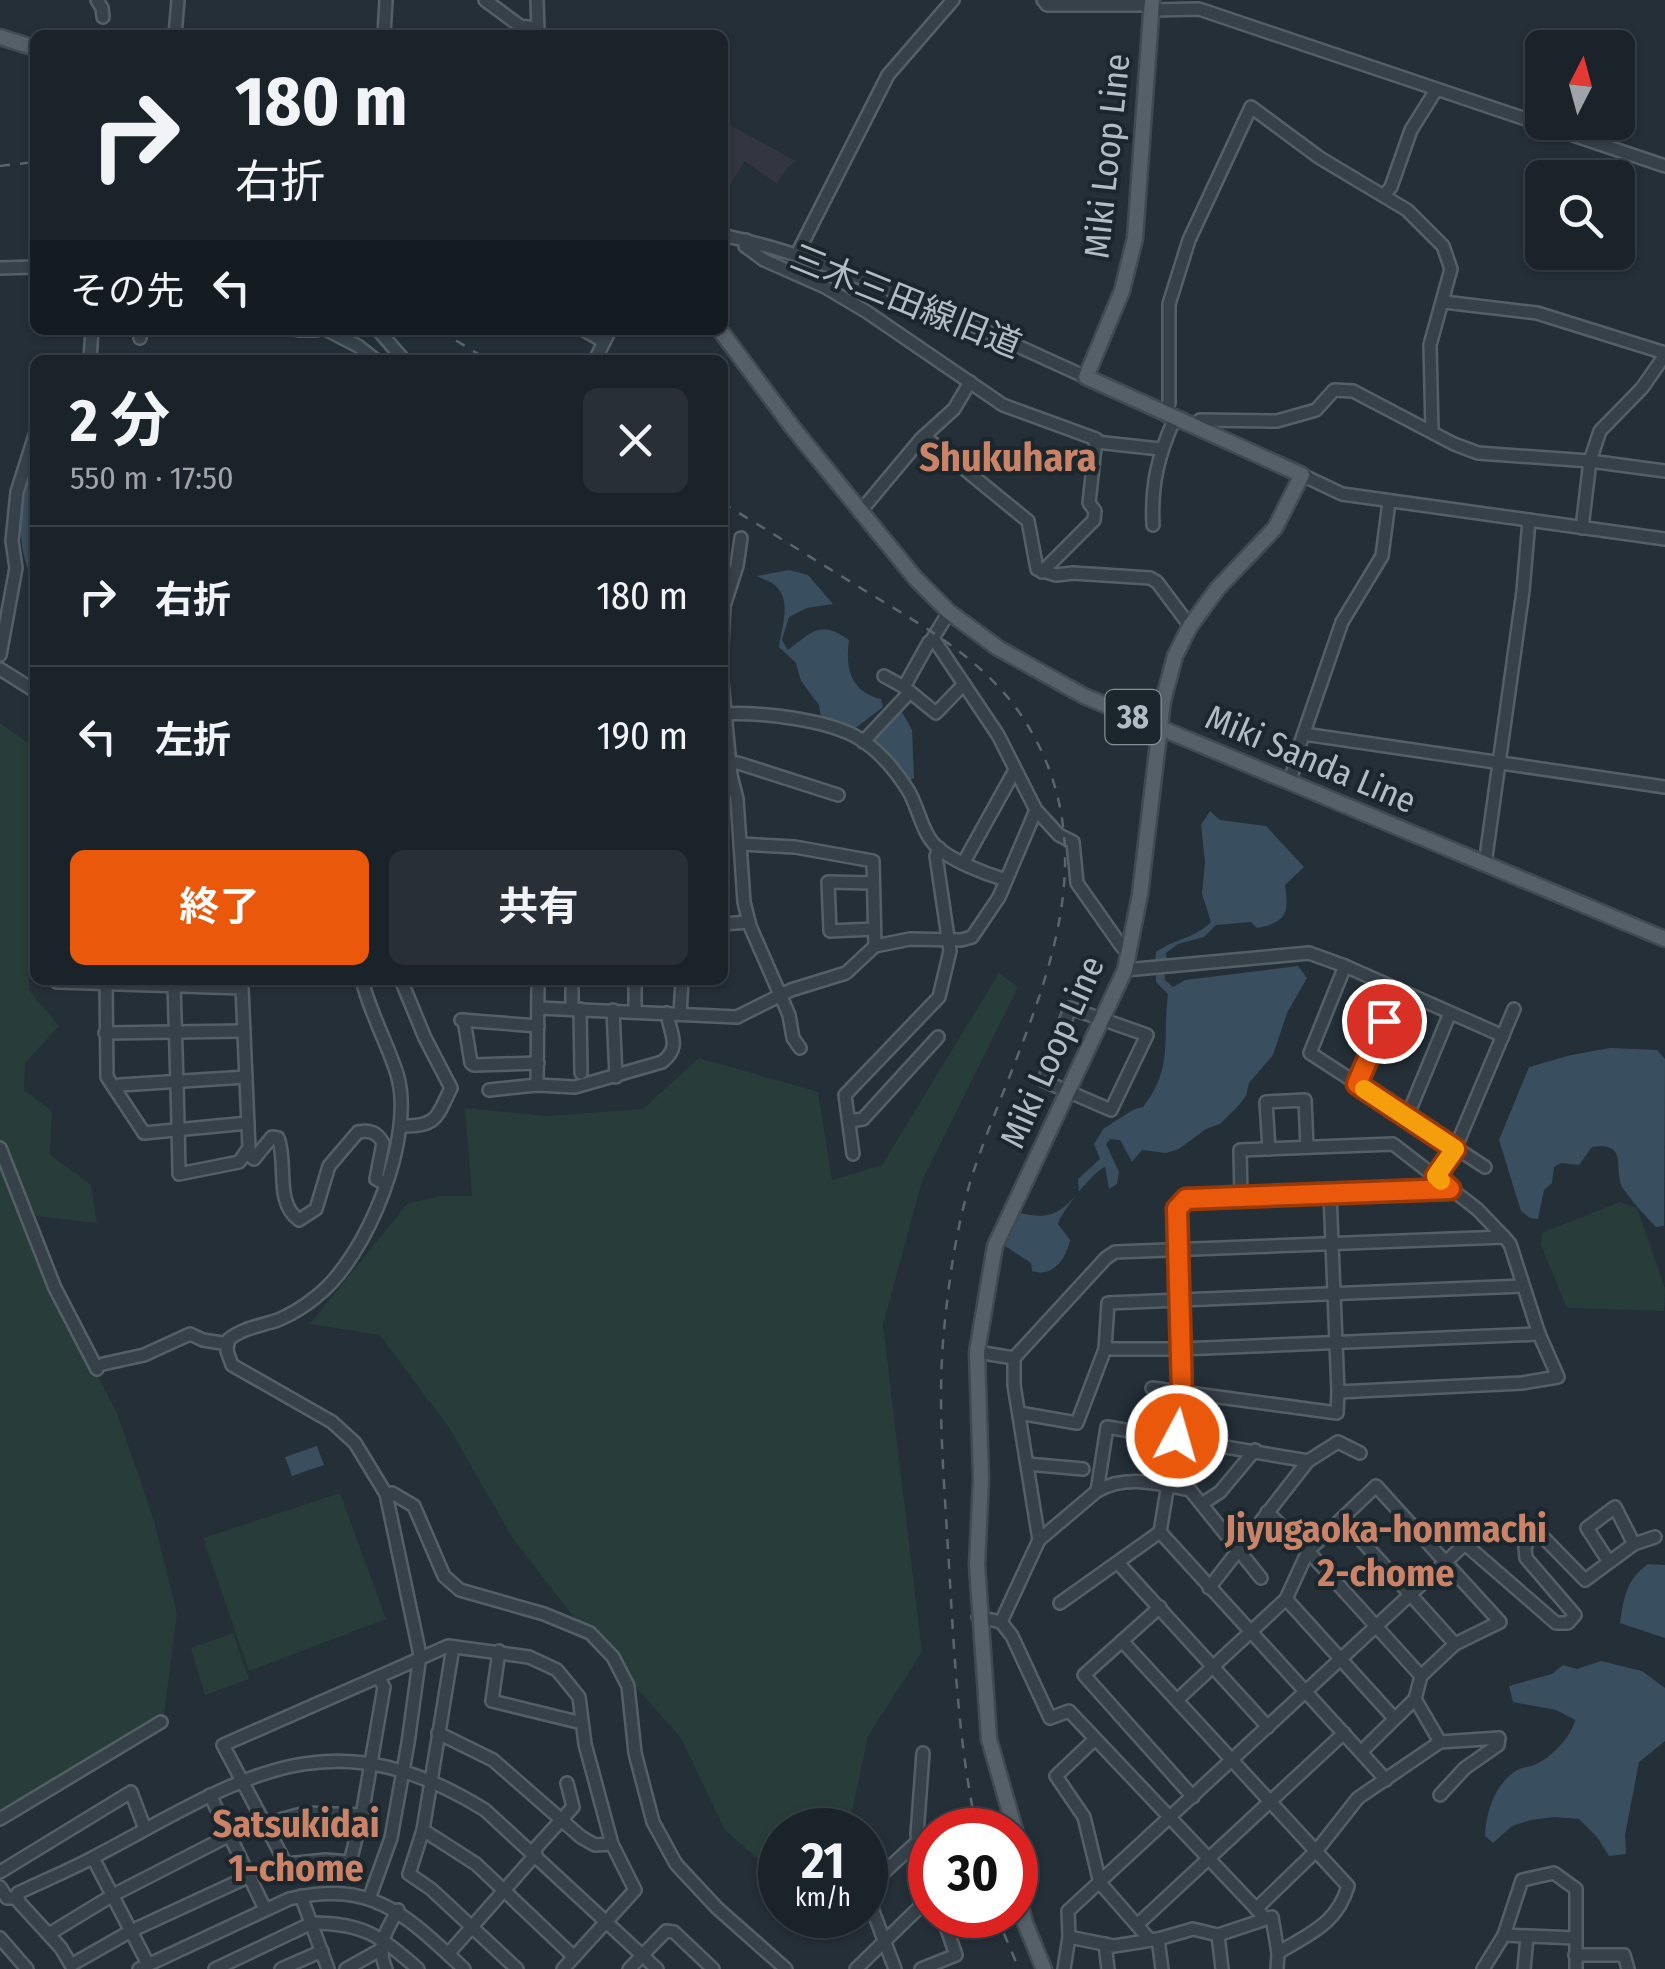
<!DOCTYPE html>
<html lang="ja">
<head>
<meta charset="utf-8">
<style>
  :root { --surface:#1b232a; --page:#282f36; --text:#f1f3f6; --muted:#a0a4a8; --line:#394047; --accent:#ea580c }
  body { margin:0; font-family:"Fira Sans Condensed","Noto Sans JP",sans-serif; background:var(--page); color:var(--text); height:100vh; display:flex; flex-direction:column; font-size:38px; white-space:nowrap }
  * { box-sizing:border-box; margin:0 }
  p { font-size:32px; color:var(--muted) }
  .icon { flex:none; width:55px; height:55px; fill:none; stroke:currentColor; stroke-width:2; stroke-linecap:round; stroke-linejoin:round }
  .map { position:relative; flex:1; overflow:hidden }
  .side { position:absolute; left:30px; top:355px; width:698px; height:630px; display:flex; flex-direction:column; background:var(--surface); border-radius:15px; box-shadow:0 2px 8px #0004,0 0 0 2px var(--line) }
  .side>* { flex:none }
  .hud { position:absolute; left:30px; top:30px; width:698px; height:305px; border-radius:15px; box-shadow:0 2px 8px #0004,0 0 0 2px var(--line); background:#1b232a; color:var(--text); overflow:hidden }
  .needle { width:65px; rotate:6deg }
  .controls { position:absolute; left:1525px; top:30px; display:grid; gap:20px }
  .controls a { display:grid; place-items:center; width:110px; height:110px; border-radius:15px; background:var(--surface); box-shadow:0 2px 8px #0004,0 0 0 2px var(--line); font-size:50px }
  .speed { position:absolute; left:758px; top:1808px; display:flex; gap:20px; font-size:50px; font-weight:700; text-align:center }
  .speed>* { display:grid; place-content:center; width:130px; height:130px; border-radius:50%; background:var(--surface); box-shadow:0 2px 8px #0004,0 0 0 2px var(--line); line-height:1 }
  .speed small { font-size:25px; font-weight:400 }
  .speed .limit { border:15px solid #d22; background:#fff; color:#111 }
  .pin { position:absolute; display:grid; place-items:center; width:85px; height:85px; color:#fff; margin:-42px; border:5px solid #fff; border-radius:50%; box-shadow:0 2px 10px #0007 }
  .me { position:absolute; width:110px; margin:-55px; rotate:6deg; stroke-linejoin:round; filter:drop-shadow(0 0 8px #0008) }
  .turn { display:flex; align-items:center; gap:35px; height:210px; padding:0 40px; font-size:45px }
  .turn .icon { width:130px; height:130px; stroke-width:2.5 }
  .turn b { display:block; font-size:70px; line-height:85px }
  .then { display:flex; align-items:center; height:95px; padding:0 40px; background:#0003; gap:20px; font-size:38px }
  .round { display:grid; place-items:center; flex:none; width:105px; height:105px; border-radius:15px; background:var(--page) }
  .headline { display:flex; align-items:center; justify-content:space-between; height:170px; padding:0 40px }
  h1 { font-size:60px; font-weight:700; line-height:75px }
  .primary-button { display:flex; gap:20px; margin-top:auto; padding:20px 40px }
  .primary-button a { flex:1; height:115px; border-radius:15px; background:var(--accent); color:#fff; font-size:40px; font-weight:700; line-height:115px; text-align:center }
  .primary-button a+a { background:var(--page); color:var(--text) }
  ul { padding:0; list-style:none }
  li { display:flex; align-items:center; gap:30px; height:140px; padding:0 40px; border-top:2px solid var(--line) }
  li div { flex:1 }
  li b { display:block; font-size:38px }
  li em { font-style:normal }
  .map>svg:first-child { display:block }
</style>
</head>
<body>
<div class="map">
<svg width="1665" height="1969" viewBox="0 0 1665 1969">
  <rect width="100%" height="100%" fill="#242f38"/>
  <!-- medical -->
  <polygon fill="#333540" points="722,118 726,123 796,161 786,169 777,184 745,161 723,196"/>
  <!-- green -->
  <g fill="#283d3a">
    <polygon points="0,723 35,748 35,850 30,868 29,990 59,1026 25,1063 24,1090 52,1111 50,1155 91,1185 97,1223 36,1216 0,1140"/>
    <polygon points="999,973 1018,987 922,1181 883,1325 922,1652 868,1736 848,1830 780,1830 780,1878 725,1830 681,1738 572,1615 512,1537 450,1429 380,1335 310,1324 407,1204 439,1196 472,1196 465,1108 547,1116 643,1109 699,1058 818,1092 832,1180 882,1165"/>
    <polygon points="0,1169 54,1294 117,1413 154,1521 177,1614 164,1714 0,1813"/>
    <polygon points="1620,1202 1637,1208 1665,1289 1664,1311 1567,1308 1541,1245 1542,1233"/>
    <polygon points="340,1493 386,1619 249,1671 203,1538"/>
    <polygon points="233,1633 249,1679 205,1695 191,1648"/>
  </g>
  <!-- water -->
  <g fill="#394e5e">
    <path d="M35 454V584C11 541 22 499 35 454Z"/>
    <path d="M789 570 808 575 833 604 807 608 789 617 782 640 788 650C813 631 820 620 849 640 845 669 851 692 881 699L883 707 853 730 821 719 819 705 801 681 796 663 779 647C781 627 794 598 772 583 767 580 762 579 757 576Z"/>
    <polygon points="902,712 912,730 914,778 908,781 890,757 873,742 873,737"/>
    <path d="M1210 811 1220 820 1266 826 1304 867 1285 885C1289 912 1288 922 1257 928L1251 922 1216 925 1204 937 1178 944 1166 953 1167 961 1155 962 1156 952C1174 939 1196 938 1211 922L1202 894 1205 862 1201 825Z"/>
    <path d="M1298 966 1307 978 1287 1013 1273 1055 1249 1083 1246 1096 1238 1106 1220 1124 1206 1129 1179 1149 1166 1153 1142 1150 1132 1162 1120 1140 1110 1139 1106 1144 1119 1172 1117 1184 1109 1189 1105 1167C1093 1171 1060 1214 1058 1224L1070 1240C1066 1259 1053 1278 1032 1271L1031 1263 1005 1246 1020 1213C1050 1220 1059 1214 1079 1192L1078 1179 1100 1159 1094 1144 1104 1128C1114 1123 1134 1107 1143 1107 1174 1067 1162 1039 1168 994L1156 982V972L1164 971 1165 980 1173 987 1185 980Z"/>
    <path d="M1610 1048 1657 1050 1665 1059 1664 1226 1656 1227C1646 1217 1632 1201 1624 1190 1611 1171 1631 1141 1592 1147L1579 1165 1561 1163 1554 1167 1552 1183 1544 1190 1538 1219 1530 1218 1521 1211 1499 1140 1529 1067 1571 1055Z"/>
    <polygon points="317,1446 324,1465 292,1476 285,1457"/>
    <path d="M1648 1564 1665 1565V1638L1620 1623C1624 1597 1626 1580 1648 1564Z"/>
    <path d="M1601 1661 1642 1671 1665 1688V1741L1639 1762 1625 1835 1626 1854 1609 1856 1597 1837 1579 1819 1554 1817 1531 1820 1512 1826 1493 1843 1485 1836C1486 1812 1495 1782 1519 1769 1524 1767 1530 1767 1534 1765 1550 1759 1572 1736 1575 1720L1556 1710 1513 1702 1509 1686 1552 1674 1563 1665 1577 1669Z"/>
  </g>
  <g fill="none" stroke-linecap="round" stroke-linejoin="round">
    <!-- minor casing -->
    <g stroke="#555f66" stroke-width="16">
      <g id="minor">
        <polyline points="97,0 102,8 103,17"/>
        <polyline points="485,0 520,26 537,28"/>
        <polyline points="537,0 538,31"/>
        <polyline points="1043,0 1047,5 1151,5"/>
        <polyline points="1151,10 1199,9 1665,166"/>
        <polyline points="175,35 178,0"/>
        <polyline points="384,35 386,0"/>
        <polyline points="1384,195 1391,187 1411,130 1436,90"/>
        <path d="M722 235C850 263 967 324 1086 377"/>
        <polyline points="746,240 745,246 764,260 825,287 867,312 1003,405 1096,439 1089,503 1095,511 1094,520 1042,572"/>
        <polyline points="797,254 888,75 953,0"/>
        <polyline points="0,268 35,267"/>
        <polyline points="1444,302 1537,313 1665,353"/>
        <polyline points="298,330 317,330"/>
        <polyline points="327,330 358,346 376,360"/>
        <polyline points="378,330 404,360"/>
        <polyline points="584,330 603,341"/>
        <polyline points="140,338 141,330"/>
        <polyline points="90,360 92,330"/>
        <polyline points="595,360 610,330"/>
        <polyline points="1165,415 1169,403 1169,304 1189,240 1251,107 1320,158 1407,210 1443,246 1451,269 1430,345 1432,431"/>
        <polyline points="1196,427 1200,420 1277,421 1316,410 1334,390 1353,391 1454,444 1478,453 1590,461 1665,471"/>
        <polyline points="924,436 1028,521 1037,569 1056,575 1073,573 1150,578 1157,582 1190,626"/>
        <polyline points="1096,442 1160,449"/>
        <polyline points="1302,475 1342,494 1665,539"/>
        <polyline points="860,512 921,439 954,409 970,382"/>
        <path d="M1153 525C1151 485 1158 456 1174 420"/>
        <polyline points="1582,528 1590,461 1600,431 1642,388 1665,355"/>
        <polyline points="722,645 724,606 737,566 741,538"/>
        <polyline points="0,655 16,568 12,541 17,492 35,435"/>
        <polyline points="0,669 35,691"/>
        <polyline points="884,676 904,687 936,713 964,684"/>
        <polyline points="722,681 731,775 737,799 744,902 750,926 789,1015 793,1038 800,1048"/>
        <polyline points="904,687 929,642 934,640"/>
        <path d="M722 714C760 712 828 719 860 739 879 751 896 771 908 790 918 806 922 833 936 846 951 861 986 874 1006 880"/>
        <polyline points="1304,734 1665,787"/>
        <polyline points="863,742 909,693"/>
        <polyline points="730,763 738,763 838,795"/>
        <polyline points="1290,783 1298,750 1342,622 1382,556 1389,502"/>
        <polyline points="1036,810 1059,835 1073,842 1077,883 1122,947 1130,949"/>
        <polyline points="964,862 1015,770"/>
        <polyline points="1485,864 1523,591 1529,520"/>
        <polyline points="873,883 828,882 830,931 874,929"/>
        <polyline points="722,924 749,922"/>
        <polyline points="875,946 910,939 961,940 972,937 999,897 1036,810 998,735 933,638 949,612"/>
        <polyline points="1345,966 1310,1053 1485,1167"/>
        <polyline points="1125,970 1309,953 1345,966 1503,1036"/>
        <path d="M54 980 57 982 242 988 249 1148 239 1162 179 1174C178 1111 176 1048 174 985V980"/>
        <path d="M362 980C370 1013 387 1042 397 1074 416 1136 367 1257 317 1296 305 1306 292 1314 278 1320 260 1326 242 1328 228 1340L227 1351 232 1365 332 1422 355 1443 386 1494 420 1655 408 1743 391 1838 369 1899"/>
        <path d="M401 980 425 1038 451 1088C437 1116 438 1127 402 1126"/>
        <polyline points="106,983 107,1077 144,1133 248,1123"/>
        <polyline points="538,1008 737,1017 791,990 846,973 875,946 873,861 795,847 740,844"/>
        <polygon points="1070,1008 1147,1035 1111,1110 1044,1081"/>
        <polyline points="572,1009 572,980"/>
        <polyline points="580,1009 581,1073"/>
        <polyline points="613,1010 616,1077"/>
        <polyline points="635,1010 635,980"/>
        <polyline points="680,1014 682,980"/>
        <polyline points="461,1020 538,1026"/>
        <polyline points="464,1020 471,1063 474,1065 538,1063"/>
        <polyline points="105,1033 244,1031"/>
        <polyline points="537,1085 538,980"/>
        <polyline points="1357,1085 1398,990"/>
        <polyline points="115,1089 120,1085 246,1077"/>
        <path d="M489 1090 537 1085 575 1087 662 1062C682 1047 670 1034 667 1013"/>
        <polyline points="1407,1117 1450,1013"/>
        <polyline points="849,1121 863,1119 938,1037"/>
        <polyline points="0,1148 55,1288 97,1369"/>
        <polyline points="1269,1149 1266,1102 1305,1100 1307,1147"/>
        <path d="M246 1153 254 1159 272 1137 278 1138C288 1163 274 1202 299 1220L316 1209 329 1166 358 1132C370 1130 377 1132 383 1143L376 1179 385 1184"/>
        <polyline points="853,1154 845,1095 939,997 950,951 936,856 939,848"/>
        <polyline points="1437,1177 1455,1149 1514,1009"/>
        <polyline points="1241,1197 1240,1150 1393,1144 1477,1209 1504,1237"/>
        <polyline points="1105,1349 1181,1349 1539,1334"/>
        <polyline points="977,1352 1014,1358"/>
        <polyline points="103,1364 144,1355 190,1334 203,1340 228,1344"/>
        <polyline points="1152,1388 1337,1413 1338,1392"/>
        <polyline points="1019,1413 1077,1423 1105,1349 1108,1303 1523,1286"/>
        <polyline points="1027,1464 1083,1469"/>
        <polyline points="1097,1491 1107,1427 1308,1461"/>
        <polyline points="386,1494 392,1493 414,1506 444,1576 460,1590 544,1614 590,1633 613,1657 628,1686 635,1753 653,1822 676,1864 717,1908 786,1969"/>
        <polyline points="1203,1503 1220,1492 1255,1450"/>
        <polyline points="1267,1512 1308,1551 1421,1676"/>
        <polyline points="1342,1519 1455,1644"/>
        <path d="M1039 1540 1097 1491C1127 1474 1158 1484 1190 1490L1261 1578"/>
        <polyline points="1609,1562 1587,1528 1615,1507 1634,1544"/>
        <polyline points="1118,1563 1268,1727"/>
        <polyline points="1209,1588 1308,1461 1338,1442 1360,1453"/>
        <polyline points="1286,1599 1394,1718"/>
        <polyline points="1060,1603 1160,1532"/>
        <polyline points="1160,1607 1084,1675 1193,1797"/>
        <polyline points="978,1617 1001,1622 1012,1636 1050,1718 1069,1711 1266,1919"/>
        <polyline points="1001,1622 1039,1540 1014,1385 1014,1358 1106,1258 1115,1252 1504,1237 1510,1244 1539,1334 1558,1377 1522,1383 1338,1392 1330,1194"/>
        <path d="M1122 1641 1348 1886C1337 1924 1310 1933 1278 1953"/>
        <polyline points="453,1647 423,1830 409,1874 431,1889 517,1969"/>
        <polyline points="499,1651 492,1701 582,1723"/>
        <polygon points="378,1677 384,1687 362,1815 350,1862 325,1860 286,1864 223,1745"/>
        <polyline points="378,1677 448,1646 529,1657 557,1670 579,1697 585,1744 612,1844 635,1890 563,1969"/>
        <polyline points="1177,1700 1286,1599 1308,1551 1376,1486 1500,1622 1455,1644 1421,1676 1415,1699 1440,1742 1358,1798 1317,1850 1256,1909"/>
        <polyline points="438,1733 493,1760 581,1837 595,1845 612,1844"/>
        <polyline points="1094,1740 1056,1776 1084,1817 1100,1883 1150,1940"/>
        <polyline points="1361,1752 1415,1699"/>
        <polyline points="923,1753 917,1835 930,1871"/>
        <polyline points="1386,1780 1160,1532 1183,1394 1177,1209 1186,1199 1449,1189"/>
        <polyline points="210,1795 265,1909"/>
        <polyline points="1440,1795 1465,1768 1498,1745 1499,1738 1440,1742"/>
        <polyline points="0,1819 161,1722"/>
        <polyline points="265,1824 305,1813 362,1815"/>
        <polyline points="423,1830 476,1864 574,1957"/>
        <polyline points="533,1851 573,1807 567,1783"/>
        <polyline points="93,1858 148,1964"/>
        <polyline points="0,1872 131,1792 145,1829"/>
        <path d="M250 1876 131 1931 71 1965 61 1948 18 1901V1893C43 1881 70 1870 94 1857 239 1781 325 1711 485 1810L657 1969"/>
        <polyline points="0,1887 7,1898 18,1898"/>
        <polyline points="301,1896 328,1969"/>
        <polyline points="1137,1925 1344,1733"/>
        <polyline points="49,1934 113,1895 230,1835"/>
        <polyline points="1218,1935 1222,1969"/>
        <polyline points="1504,1935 1575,1938"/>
        <polyline points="1069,1937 1114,1946 1158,1939 1193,1929 1218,1935 1272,1917 1278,1953 1277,1969"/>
        <polyline points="0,1938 27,1969"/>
        <polyline points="1158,1939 1162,1969"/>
        <polyline points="1105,1944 1108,1969"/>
        <polyline points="448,1954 536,1854"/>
        <polyline points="1575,1955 1624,1955 1628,1969"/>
        <path d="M139 1969 289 1899C373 1879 407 1916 464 1969"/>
        <path d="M215 1969 312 1923C364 1923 380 1936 418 1969"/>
        <polyline points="281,1969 322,1951"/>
        <polyline points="346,1969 380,1950"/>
        <path d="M386 1969C376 1945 386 1931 398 1910"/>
        <polyline points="629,1969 666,1931 674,1932 713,1969"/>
        <polyline points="856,1969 930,1897"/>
        <polyline points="895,1969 865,1890 919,1840"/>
        <polyline points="921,1969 956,1955 942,1915"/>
        <polyline points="1064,1969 1069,1937 1068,1911 1465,1544 1556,1623 1568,1623 1575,1615 1526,1558 1525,1548 1529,1539 1542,1536 1585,1580 1634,1544 1655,1537"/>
        <polyline points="1483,1969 1504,1935 1522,1880 1554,1873 1576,1889 1576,1969"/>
        <polyline points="1524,1969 1527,1937"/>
      </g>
    </g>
    <!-- major casing -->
    <g stroke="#404a52" stroke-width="19">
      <g id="major">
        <polyline points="0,37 35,48"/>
        <polyline points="720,330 793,428 916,579 949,612 998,648 1084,696 1665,939"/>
        <polyline points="1015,1830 989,1739 977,1565 981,1479 977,1352 995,1246 1125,970 1140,894 1163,701 1175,656 1190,626 1218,588 1275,528 1302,475 1086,377 1122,291 1135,238 1152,0"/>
        <polyline points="1015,1831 1018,1895 1025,1923 1044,1969"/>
      </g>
    </g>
    <!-- minor -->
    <use href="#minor" stroke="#374149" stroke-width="11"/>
    <!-- major -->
    <use href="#major" stroke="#556069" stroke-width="14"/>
    <!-- rail -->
    <g stroke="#59666f" stroke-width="2.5" stroke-dasharray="10 10" stroke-linecap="butt">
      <polyline points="0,166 35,162"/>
      <polyline points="439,330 488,360"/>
      <path d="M722 503C768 530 813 559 859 587 924 627 992 662 1031 731 1116 879 1021 1030 973 1173 957 1223 949 1278 944 1330 937 1404 944 1477 948 1550 954 1643 957 1739 977 1830"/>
      <polyline points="996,1915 1019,1969"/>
    </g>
  </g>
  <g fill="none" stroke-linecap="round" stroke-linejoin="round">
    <!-- route casing -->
    <g stroke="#983908" stroke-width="25">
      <polyline id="route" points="1177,1436 1182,1394 1177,1209 1186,1199 1450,1189 1436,1176 1455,1149 1357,1084 1384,1021"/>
    </g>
    <!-- route -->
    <use href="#route" stroke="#ea580c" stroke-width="18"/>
    <!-- slow -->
    <polyline stroke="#f59e0b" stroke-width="18" points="1364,1089 1455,1149 1436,1176 1441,1181"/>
  </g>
  <g text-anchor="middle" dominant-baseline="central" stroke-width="8" stroke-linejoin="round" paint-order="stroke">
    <!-- shield labels -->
    <rect fill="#1c262d" stroke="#858f97" stroke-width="2.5" x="1105.5" y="690" width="55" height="54" rx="8"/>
    <g font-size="32" font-weight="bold" fill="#b2bcc5">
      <text x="1133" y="717">38</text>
    </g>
    <!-- street labels -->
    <g font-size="35" fill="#b2bcc5" stroke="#1c262d">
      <text transform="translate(1107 156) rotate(-84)">Miki Loop Line</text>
      <text transform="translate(906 301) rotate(22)">三木三田線旧道</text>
      <text transform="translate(1311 759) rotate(23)">Miki Sanda Line</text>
      <text transform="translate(1052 1052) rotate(-66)">Miki Loop Line</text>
    </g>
    <!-- neighbourhood labels -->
    <g font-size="38" font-weight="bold" fill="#ca8367" stroke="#1c262d">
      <text x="1386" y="1529">Jiyugaoka-honmachi<tspan x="1386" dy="44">2-chome</tspan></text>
      <text x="296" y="1824">Satsukidai<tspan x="296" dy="44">1-chome</tspan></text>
    </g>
    <!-- quarter labels -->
    <g font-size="40" font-weight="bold" fill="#ca8367" stroke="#1c262d">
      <text x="1008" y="458">Shukuhara</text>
    </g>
  </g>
</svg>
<div class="controls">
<a><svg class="needle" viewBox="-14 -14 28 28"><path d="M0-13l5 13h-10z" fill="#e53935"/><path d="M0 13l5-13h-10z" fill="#a0a4a8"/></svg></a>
<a><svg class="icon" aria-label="search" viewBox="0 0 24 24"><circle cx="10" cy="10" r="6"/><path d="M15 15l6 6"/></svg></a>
</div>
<div class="speed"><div>21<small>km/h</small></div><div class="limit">30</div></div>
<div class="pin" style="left:1384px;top:1021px;background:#d93025"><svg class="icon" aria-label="arrive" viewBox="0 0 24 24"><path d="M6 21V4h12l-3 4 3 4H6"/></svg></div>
<svg class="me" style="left:1177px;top:1436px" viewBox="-20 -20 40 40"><circle r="17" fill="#ea580c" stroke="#fff" stroke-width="3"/><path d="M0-11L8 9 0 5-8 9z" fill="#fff"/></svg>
<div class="hud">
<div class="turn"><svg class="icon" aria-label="right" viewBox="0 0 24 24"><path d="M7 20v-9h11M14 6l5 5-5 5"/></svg><div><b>180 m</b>右折</div></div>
<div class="then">その先<svg class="icon" aria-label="left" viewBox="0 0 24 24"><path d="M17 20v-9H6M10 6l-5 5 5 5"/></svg></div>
</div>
<section class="side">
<div class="headline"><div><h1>2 分</h1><p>550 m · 17:50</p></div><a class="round"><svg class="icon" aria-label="close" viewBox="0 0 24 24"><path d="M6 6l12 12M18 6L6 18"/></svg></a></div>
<ul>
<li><svg class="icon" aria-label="right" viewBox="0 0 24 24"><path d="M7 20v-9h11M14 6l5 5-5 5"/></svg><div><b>右折</b></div><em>180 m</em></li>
<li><svg class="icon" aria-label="left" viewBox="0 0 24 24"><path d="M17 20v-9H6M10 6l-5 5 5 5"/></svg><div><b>左折</b></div><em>190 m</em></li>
</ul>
<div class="primary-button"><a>終了</a><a>共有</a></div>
</section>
</div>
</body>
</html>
